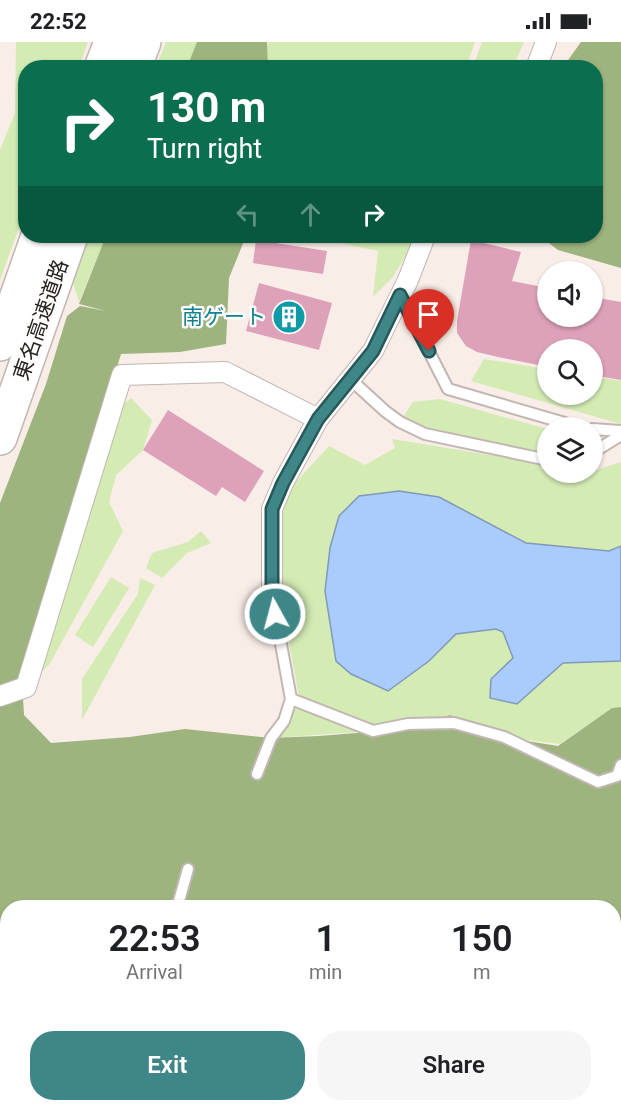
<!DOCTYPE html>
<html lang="en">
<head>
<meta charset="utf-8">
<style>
  :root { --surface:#fff; --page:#f6f6f6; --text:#202124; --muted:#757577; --accent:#3e8688 }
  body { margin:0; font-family:Roboto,"Noto Sans JP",sans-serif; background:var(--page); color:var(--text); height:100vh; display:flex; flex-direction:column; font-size:22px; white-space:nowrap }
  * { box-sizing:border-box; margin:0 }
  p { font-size:20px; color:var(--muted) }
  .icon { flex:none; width:33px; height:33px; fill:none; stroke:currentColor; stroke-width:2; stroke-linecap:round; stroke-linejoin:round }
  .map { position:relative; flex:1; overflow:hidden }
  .drawer { position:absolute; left:0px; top:858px; width:621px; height:212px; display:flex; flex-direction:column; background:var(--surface); border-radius:24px 24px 0 0; box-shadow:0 2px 4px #0004 }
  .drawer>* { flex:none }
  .banner { position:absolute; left:18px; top:18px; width:585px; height:183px; border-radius:24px; box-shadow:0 2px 4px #0004; background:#0b6e4f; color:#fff; overflow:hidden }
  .buttons { position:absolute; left:537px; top:219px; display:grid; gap:12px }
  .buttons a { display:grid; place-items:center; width:66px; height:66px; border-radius:50%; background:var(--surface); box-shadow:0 2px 4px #0004; font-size:30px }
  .pin { position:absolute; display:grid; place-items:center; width:51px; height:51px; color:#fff; margin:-62px -26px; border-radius:50% 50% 50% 0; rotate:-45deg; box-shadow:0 0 6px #0007 }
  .pin .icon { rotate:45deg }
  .me { position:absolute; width:66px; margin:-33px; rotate:353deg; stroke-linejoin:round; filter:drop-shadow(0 0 4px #0008) }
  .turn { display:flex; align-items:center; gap:21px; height:126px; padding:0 30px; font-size:27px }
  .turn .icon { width:78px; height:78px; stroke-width:2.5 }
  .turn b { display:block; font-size:42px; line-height:51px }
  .lanes { display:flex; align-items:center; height:57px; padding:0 30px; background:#0003; justify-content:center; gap:30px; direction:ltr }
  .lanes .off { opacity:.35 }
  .eta { display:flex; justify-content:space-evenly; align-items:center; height:102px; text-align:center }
  .eta b { font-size:36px; font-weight:600; line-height:42px }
  .primary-button { display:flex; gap:12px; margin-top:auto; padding:12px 30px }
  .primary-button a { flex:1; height:69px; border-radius:24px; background:var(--accent); color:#fff; font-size:24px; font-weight:600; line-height:69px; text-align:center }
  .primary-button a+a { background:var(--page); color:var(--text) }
  .status { display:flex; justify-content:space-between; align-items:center; height:42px; padding:0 30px; background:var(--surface); direction:ltr }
  .status svg { height:16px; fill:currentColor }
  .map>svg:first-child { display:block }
</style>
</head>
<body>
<div class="status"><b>22:52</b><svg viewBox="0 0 49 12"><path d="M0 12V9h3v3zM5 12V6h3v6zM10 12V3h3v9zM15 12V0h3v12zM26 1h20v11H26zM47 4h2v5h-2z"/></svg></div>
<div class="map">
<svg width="621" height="1069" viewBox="0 0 621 1069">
  <rect width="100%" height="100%" fill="#f9ede7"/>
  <!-- green -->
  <g fill="#d4ebb4">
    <polygon points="16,0 88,0 79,25 26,26 25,169 0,238 0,108 15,71"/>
    <polygon points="166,0 197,0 187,25 156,25"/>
    <polygon points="269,0 475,0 466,26 268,25 267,5"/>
    <polygon points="482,0 524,0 513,25 473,25"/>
    <polygon points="90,194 106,194 79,260 73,241"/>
    <polygon points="308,194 418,194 392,236 373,255 378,209"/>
    <polygon points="484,317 547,327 548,352 592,352 593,334 621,339 621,382 471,339"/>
    <polygon points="131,356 152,378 143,408 116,433 109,460 123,489 49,623 26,645 119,366"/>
    <polygon points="440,357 547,387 547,413 400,380 413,360"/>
    <polygon points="392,397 533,420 547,425 548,430 567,431 578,434 621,420 621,665 612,666 560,702 495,694 450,673 373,689 271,696 300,661 280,551 272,466 329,404 365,423 395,406"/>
    <polygon points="201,489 211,501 187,511 162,536 146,526 152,511 188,500"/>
    <polygon points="111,535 129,546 93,605 75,593"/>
    <polygon points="140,536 155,543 82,678 82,637 138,552"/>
  </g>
  <!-- forest -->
  <g fill="#9eb47e" fill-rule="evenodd">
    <polygon points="197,0 267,0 268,25 187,25"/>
    <polygon points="581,0 621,0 621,226 558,208 540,194 596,194 596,26 563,25"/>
    <path d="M106 194H246L229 236 226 302 180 310 121 312 22 638 24 673 51 701 130 695 185 687 271 696 319 694 407 687 450 673 495 694 558 704 612 666 621 665V1069H0V461L46 342 67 274 80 264 106 269 79 262ZM8 866H614V1062H8Z"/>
  </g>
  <!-- water -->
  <polygon fill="#a9ccfd" stroke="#8199ba" stroke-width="1.5" points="399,449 439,455 526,501 609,509 621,504 621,619 563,621 517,662 490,656 491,637 513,616 503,590 496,587 456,592 429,619 388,649 351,632 336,619 325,549 330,506 339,474 359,454"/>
  <!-- building -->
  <g fill="#dda1ba">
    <polygon points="256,198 327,209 323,232 253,221"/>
    <polygon points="471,198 521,210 512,239 548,246 548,274 592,274 592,255 621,260 621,338 592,333 592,308 548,308 548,325 498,315 477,310 466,304 457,291 457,279"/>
    <polygon points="259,241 332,261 319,308 246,289"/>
    <polygon points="168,368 264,429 245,460 222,445 216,454 143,408"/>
  </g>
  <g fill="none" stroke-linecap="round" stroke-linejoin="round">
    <!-- service casing -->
    <g stroke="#c1b6b1" stroke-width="14">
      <g id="service">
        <polyline points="400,253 448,347 582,386"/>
        <polyline points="350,337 385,369 400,380 425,392 548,418"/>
        <polyline points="592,387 621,389"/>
        <polyline points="592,411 621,393"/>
        <polyline points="291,657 373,689 408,682 454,681 504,695 598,740 617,734 621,723"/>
        <polyline points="257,732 271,696 284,679 291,657 272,553"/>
        <polyline points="177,866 188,827"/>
      </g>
    </g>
    <!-- minor casing -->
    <g stroke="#c1b6b1" stroke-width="22">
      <g id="minor">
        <polyline points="536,26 546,0"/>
        <polyline points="272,553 272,467 283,441 318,377 373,309 408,238 425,194"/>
        <polyline points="0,654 26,645 122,333 225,330 318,377"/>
      </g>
    </g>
    <!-- motorway casing -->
    <g stroke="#c1b6b1" stroke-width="36">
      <g id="motorway">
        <polyline points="101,26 111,0"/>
        <polyline points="134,26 144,0"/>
        <polyline points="0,302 38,194"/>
        <polyline points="0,396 71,194"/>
      </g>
    </g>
    <!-- service -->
    <use href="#service" stroke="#fff" stroke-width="10"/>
    <!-- minor -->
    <use href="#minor" stroke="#fff" stroke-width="20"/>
    <!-- motorway -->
    <use href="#motorway" stroke="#fff" stroke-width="33"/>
  </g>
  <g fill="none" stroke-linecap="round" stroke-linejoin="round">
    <!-- route casing -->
    <g stroke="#285758" stroke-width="15">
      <polyline id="route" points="275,572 272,553 272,467 283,441 318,377 373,309 400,253 429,309"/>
    </g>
    <!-- route -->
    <use href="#route" stroke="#3e8688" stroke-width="10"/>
  </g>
  <!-- icons -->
  <defs>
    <g id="building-disc" transform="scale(1.725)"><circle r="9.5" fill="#0f9aa8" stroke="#fffcfb"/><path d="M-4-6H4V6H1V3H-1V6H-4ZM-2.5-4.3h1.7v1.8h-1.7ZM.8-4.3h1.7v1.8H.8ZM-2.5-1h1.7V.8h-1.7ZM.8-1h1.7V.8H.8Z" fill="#fff"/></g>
  </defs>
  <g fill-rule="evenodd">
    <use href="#building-disc" x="289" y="275"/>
  </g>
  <g text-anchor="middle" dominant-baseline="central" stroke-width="5" stroke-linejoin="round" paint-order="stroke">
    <!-- culture labels -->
    <g font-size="21" fill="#0d838f" stroke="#fffcfb" text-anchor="end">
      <text x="266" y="275">南ゲート</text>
    </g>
    <!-- street labels -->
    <g font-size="21" fill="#25211f" stroke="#fffcfb">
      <text transform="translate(41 278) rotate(-71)">東名高速道路</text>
    </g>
  </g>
</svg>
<div class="buttons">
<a><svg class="icon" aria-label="sound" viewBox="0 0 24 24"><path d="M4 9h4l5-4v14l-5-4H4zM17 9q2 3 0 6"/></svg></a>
<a><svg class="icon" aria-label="search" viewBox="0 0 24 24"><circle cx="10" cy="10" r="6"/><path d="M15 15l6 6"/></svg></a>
<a><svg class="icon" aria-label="layers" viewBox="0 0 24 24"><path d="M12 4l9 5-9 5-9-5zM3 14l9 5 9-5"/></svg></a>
</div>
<div class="pin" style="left:429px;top:309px;background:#d93025"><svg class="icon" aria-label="arrive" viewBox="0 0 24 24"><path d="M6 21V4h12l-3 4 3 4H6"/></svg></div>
<svg class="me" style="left:275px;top:572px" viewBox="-20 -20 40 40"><circle r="17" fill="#3e8688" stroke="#fff" stroke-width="3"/><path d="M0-11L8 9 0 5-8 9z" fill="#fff"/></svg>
<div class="banner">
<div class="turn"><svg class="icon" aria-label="right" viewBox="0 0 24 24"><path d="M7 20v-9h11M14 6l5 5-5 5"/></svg><div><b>130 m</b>Turn right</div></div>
<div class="lanes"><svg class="icon off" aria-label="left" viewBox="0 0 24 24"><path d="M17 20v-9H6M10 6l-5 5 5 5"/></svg><svg class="icon off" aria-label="ahead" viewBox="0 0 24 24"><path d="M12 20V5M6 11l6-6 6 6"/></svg><svg class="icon" aria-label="right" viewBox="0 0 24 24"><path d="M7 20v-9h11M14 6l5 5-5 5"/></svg></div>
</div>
<section class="drawer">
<div class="eta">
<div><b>22:53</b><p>Arrival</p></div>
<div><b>1</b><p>min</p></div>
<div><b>150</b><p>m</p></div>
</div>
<div class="primary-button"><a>Exit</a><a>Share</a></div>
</section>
</div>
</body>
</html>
